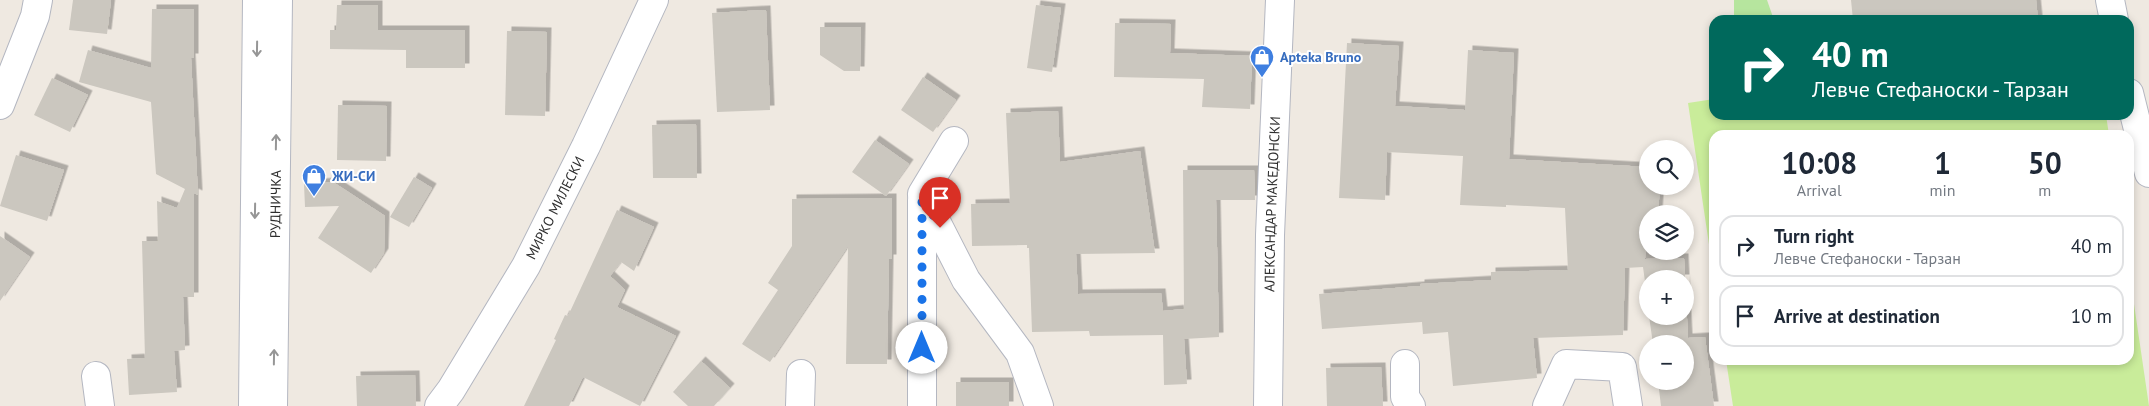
<!DOCTYPE html>
<html lang="en">
<head>
<meta charset="utf-8">
<style>
  :root { --surface:#fff; --page:#f2f2f3; --text:#1f2937; --muted:#747a83; --line:#e0e1e3 }
  body { margin:0; font-family:"PT Sans",sans-serif; background:var(--page); color:var(--text); height:100vh; display:flex; flex-direction:column; font-size:19px; white-space:nowrap }
  * { box-sizing:border-box; margin:0 }
  p { font-size:16px; color:var(--muted) }
  .icon { flex:none; width:28px; height:28px; fill:none; stroke:currentColor; stroke-width:2; stroke-linecap:round; stroke-linejoin:round }
  .map { position:relative; flex:1; overflow:hidden }
  .side { position:absolute; left:1709px; top:130px; width:425px; height:235px; display:flex; flex-direction:column; background:var(--surface); border-radius:15px; box-shadow:0 2px 8px #0003 }
  .side>* { flex:none }
  .hud { position:absolute; left:1709px; top:15px; width:425px; height:105px; border-radius:15px; box-shadow:0 2px 8px #0003; background:#00695c; color:#fff; overflow:hidden }
  .buttons { position:absolute; left:1639px; top:140px; display:grid; gap:10px }
  .buttons a { display:grid; place-items:center; width:55px; height:55px; border-radius:50%; background:var(--surface); box-shadow:0 2px 8px #0003; font-size:25px }
  .pin { position:absolute; display:grid; place-items:center; width:42px; height:42px; color:#fff; margin:-51px -21px; border-radius:50% 50% 50% 0; rotate:-45deg; box-shadow:0 0 5px #0007 }
  .pin .icon { rotate:45deg }
  .me { position:absolute; width:55px; margin:-28px; rotate:0deg; stroke-linejoin:round; filter:drop-shadow(0 0 4px #0008) }
  .turn { display:flex; align-items:center; gap:18px; height:105px; padding:0 20px; font-size:22px }
  .turn .icon { width:65px; height:65px; stroke-width:2.5 }
  .turn b { display:block; font-size:35px; line-height:42px }
  .eta { display:flex; justify-content:space-evenly; align-items:center; height:85px; text-align:center }
  .eta b { font-size:30px; font-weight:800; line-height:35px }
  ul { padding:0; list-style:none }
  li { display:flex; align-items:center; gap:15px; height:62px; margin:0 10px 8px; padding:0 10px; border:2px solid var(--line); border-radius:15px }
  li div { flex:1 }
  li b { display:block; font-size:19px }
  li em { font-style:normal }
  .map>svg:first-child { display:block }
</style>
</head>
<body>
<div class="map">
<svg width="2149" height="406" viewBox="0 0 2149 406">
  <defs>
    <filter id="shadow"><feDropShadow dx="4.5" dy="-4.5" stdDeviation="0" flood-color="#0004"/></filter>
  </defs>
  <rect width="100%" height="100%" fill="#efe9e1"/>
  <!-- green -->
  <polygon fill="#b6e59e" points="1734,0 1767,0 1774,20 1734,20"/>
  <!-- pitch -->
  <g fill="#c9ec9a">
    <polygon points="1714,99 1714,115 2106,115 2109,135 1714,135 1714,278 1688,103"/>
    <polygon points="2129,270 2149,406 1733,406 1726,360 2129,360"/>
  </g>
  <!-- building -->
  <g fill="#cbc7bf" filter="url(#shadow)">
    <polygon points="73,0 111,0 107,34 69,30"/>
    <polygon points="1851,0 2036,0 2038,20 1853,20"/>
    <polygon points="337,5 378,5 378,30 465,30 465,68 406,68 406,50 330,49 330,30 336,30"/>
    <polygon points="1036,5 1061,8 1052,72 1027,68"/>
    <polygon points="152,9 194,9 194,58 191,58 198,195 194,193 194,297 183,297 185,350 174,351 177,392 129,395 127,359 145,358 142,241 158,241 157,201 177,208 185,189 156,174 151,102 79,82 88,50 151,68"/>
    <polygon points="766,10 770,110 717,112 712,13"/>
    <polygon points="1115,23 1171,24 1170,53 1252,56 1250,109 1202,107 1204,79 1114,77"/>
    <polygon points="820,27 861,27 860,71 844,71 820,55"/>
    <polygon points="507,31 547,32 545,116 505,115"/>
    <polygon points="1347,43 1399,46 1395,106 1465,110 1468,50 1514,53 1509,159 1648,167 1648,186 1660,186 1658,214 1648,214 1645,259 1684,258 1688,338 1705,337 1714,406 1661,406 1658,381 1685,381 1685,344 1653,344 1649,316 1685,316 1685,279 1648,279 1648,304 1643,267 1625,268 1623,335 1533,338 1537,378 1453,386 1448,332 1423,334 1422,322 1322,329 1319,294 1420,286 1420,284 1491,280 1491,272 1568,270 1565,208 1506,205 1506,207 1460,205 1463,156 1387,152 1385,200 1339,198"/>
    <polygon points="923,77 956,100 933,132 901,110"/>
    <polygon points="52,78 88,95 70,132 34,115"/>
    <polygon points="338,105 387,106 386,161 337,160"/>
    <polygon points="1058,111 1060,162 1140,151 1155,253 1076,254 1078,294 1161,293 1163,311 1184,309 1183,170 1254,170 1255,200 1216,200 1219,337 1184,339 1187,384 1164,385 1163,335 1090,336 1089,331 1032,332 1029,248 1027,248 1027,245 972,246 971,204 1010,203 1006,113"/>
    <polygon points="696,124 697,178 653,178 652,125"/>
    <polygon points="875,140 909,164 886,196 852,172"/>
    <polygon points="16,155 64,170 47,221 0,206"/>
    <polygon points="414,177 432,188 409,227 390,217"/>
    <polygon points="333,182 385,216 384,253 371,273 318,238 339,206 305,207 304,184"/>
    <polygon points="892,198 892,259 889,259 887,364 846,364 848,246 770,362 742,344 778,290 768,283 792,246 792,199"/>
    <polygon points="617,210 654,227 634,271 621,262 610,276 625,290 617,307 676,336 640,406 583,377 569,406 524,406 556,340 554,339 565,315 568,316"/>
    <polygon points="0,236 30,257 0,301"/>
    <polygon points="701,361 730,388 714,406 688,406 673,392"/>
    <polygon points="1381,367 1383,406 1327,406 1326,368"/>
    <polygon points="415,375 416,406 357,406 356,376"/>
    <rect x="956" y="382" width="53" height="24"/>
  </g>
  <g fill="none" stroke-linecap="round" stroke-linejoin="round">
    <!-- minor casing -->
    <g stroke="#b4b7c1" stroke-width="30">
      <g id="minor">
        <polyline points="2110,0 2114,20"/>
        <polyline points="2129,93 2149,173"/>
        <polyline points="0,105 35,16 38,0"/>
        <polyline points="954,141 922,194 966,280 1020,353 1039,406"/>
        <polyline points="1405,364 1405,397 1411,406"/>
        <polyline points="96,376 100,406"/>
        <polyline points="253,406 257,0"/>
        <path id="s1" d="M273 406 278 0"/>
        <path id="s2" d="M439 406 451 390 526 266 586 146 654 0"/>
        <polyline points="800,406 801,374"/>
        <polyline points="922,406 922,200"/>
        <path id="s3" d="M1268 406 1270 235 1280 0"/>
        <polyline points="1547,406 1566,364 1622,367 1628,406"/>
      </g>
    </g>
    <!-- minor -->
    <use href="#minor" stroke="#fff" stroke-width="28"/>
  </g>
  <!-- one-way arrows -->
  <defs><path id="oneway-shaft" d="M-6 0H5M1.5-3L5.5 0L1.5 3" fill="none" stroke-width="1.6" stroke-linecap="round" stroke-linejoin="round" transform="scale(1.25)"/></defs>
  <g stroke="#969696">
    <use href="#oneway-shaft" transform="translate(257 49) rotate(91)"/>
    <use href="#oneway-shaft" transform="translate(276 142) rotate(-89)"/>
    <use href="#oneway-shaft" transform="translate(255 211) rotate(91)"/>
    <use href="#oneway-shaft" transform="translate(274 357) rotate(-89)"/>
  </g>
  <g fill="none" stroke-linecap="round" stroke-linejoin="round">
    <!-- route -->
    <polyline stroke="#1a73e8" stroke-width="9" stroke-dasharray="0 16.2" points="922,348 922,194 940,228"/>
  </g>
  <!-- icons -->
  <defs>
    <g id="shop-pin" transform="scale(1.25)"><path d="M0 17L-7.5 6A9.5 9.5 0 1 1 7.5 6Z" fill="#3f7fe0" stroke="#fff"/><path d="M-5-2.5h2.3a2.7 3.5 0 0 1 5.4 0H5L5.5 6h-11ZM-1.5-2.5h3a1.5 2.3 0 0 0-3 0Z" fill="#fff"/></g>
  </defs>
  <g fill-rule="evenodd">
    <use href="#shop-pin" x="1262" y="57"/>
    <use href="#shop-pin" x="314" y="176"/>
  </g>
  <g text-anchor="middle" dominant-baseline="central" stroke-width="4" stroke-linejoin="round" paint-order="stroke">
    <!-- shop labels -->
    <g font-size="14" font-weight="bold" fill="#366cbe" stroke="#fff" text-anchor="start">
      <text x="1280" y="57">Apteka Bruno</text>
      <text x="332" y="176">ЖИ-СИ</text>
    </g>
    <!-- street labels -->
    <g font-size="14" fill="#2e2e2e" stroke="#fff">
      <text stroke="none"><textPath href="#s1" startOffset="202">РУДНИЧКА</textPath></text>
      <text stroke="none"><textPath href="#s3" startOffset="202">АЛЕКСАНДАР МАКЕДОНСКИ</textPath></text>
      <text stroke="none"><textPath href="#s2" startOffset="230">МИРКО МИЛЕСКИ</textPath></text>
    </g>
  </g>
</svg>
<div class="buttons">
<a><svg class="icon" aria-label="search" viewBox="0 0 24 24"><circle cx="10" cy="10" r="6"/><path d="M15 15l6 6"/></svg></a>
<a><svg class="icon" aria-label="layers" viewBox="0 0 24 24"><path d="M12 4l9 5-9 5-9-5zM3 14l9 5 9-5"/></svg></a>
<a>+</a>
<a>−</a>
</div>
<div class="pin" style="left:940px;top:228px;background:#d93025"><svg class="icon" aria-label="arrive" viewBox="0 0 24 24"><path d="M6 21V4h12l-3 4 3 4H6"/></svg></div>
<svg class="me" style="left:922px;top:348px" viewBox="-20 -20 40 40"><circle r="19" fill="#fff"/><path d="M0-13L10 11 0 6-10 11z" fill="#1a73e8"/></svg>
<div class="hud">
<div class="turn"><svg class="icon" aria-label="right" viewBox="0 0 24 24"><path d="M7 20v-9h11M14 6l5 5-5 5"/></svg><div><b>40 m</b>Левче Стефаноски - Тарзан</div></div>
</div>
<section class="side">
<div class="eta">
<div><b>10:08</b><p>Arrival</p></div>
<div><b>1</b><p>min</p></div>
<div><b>50</b><p>m</p></div>
</div>
<ul>
<li><svg class="icon" aria-label="right" viewBox="0 0 24 24"><path d="M7 20v-9h11M14 6l5 5-5 5"/></svg><div><b>Turn right</b><p>Левче Стефаноски - Тарзан</p></div><em>40 m</em></li>
<li><svg class="icon" aria-label="arrive" viewBox="0 0 24 24"><path d="M6 21V4h12l-3 4 3 4H6"/></svg><div><b>Arrive at destination</b></div><em>10 m</em></li>
</ul>
</section>
</div>
</body>
</html>
